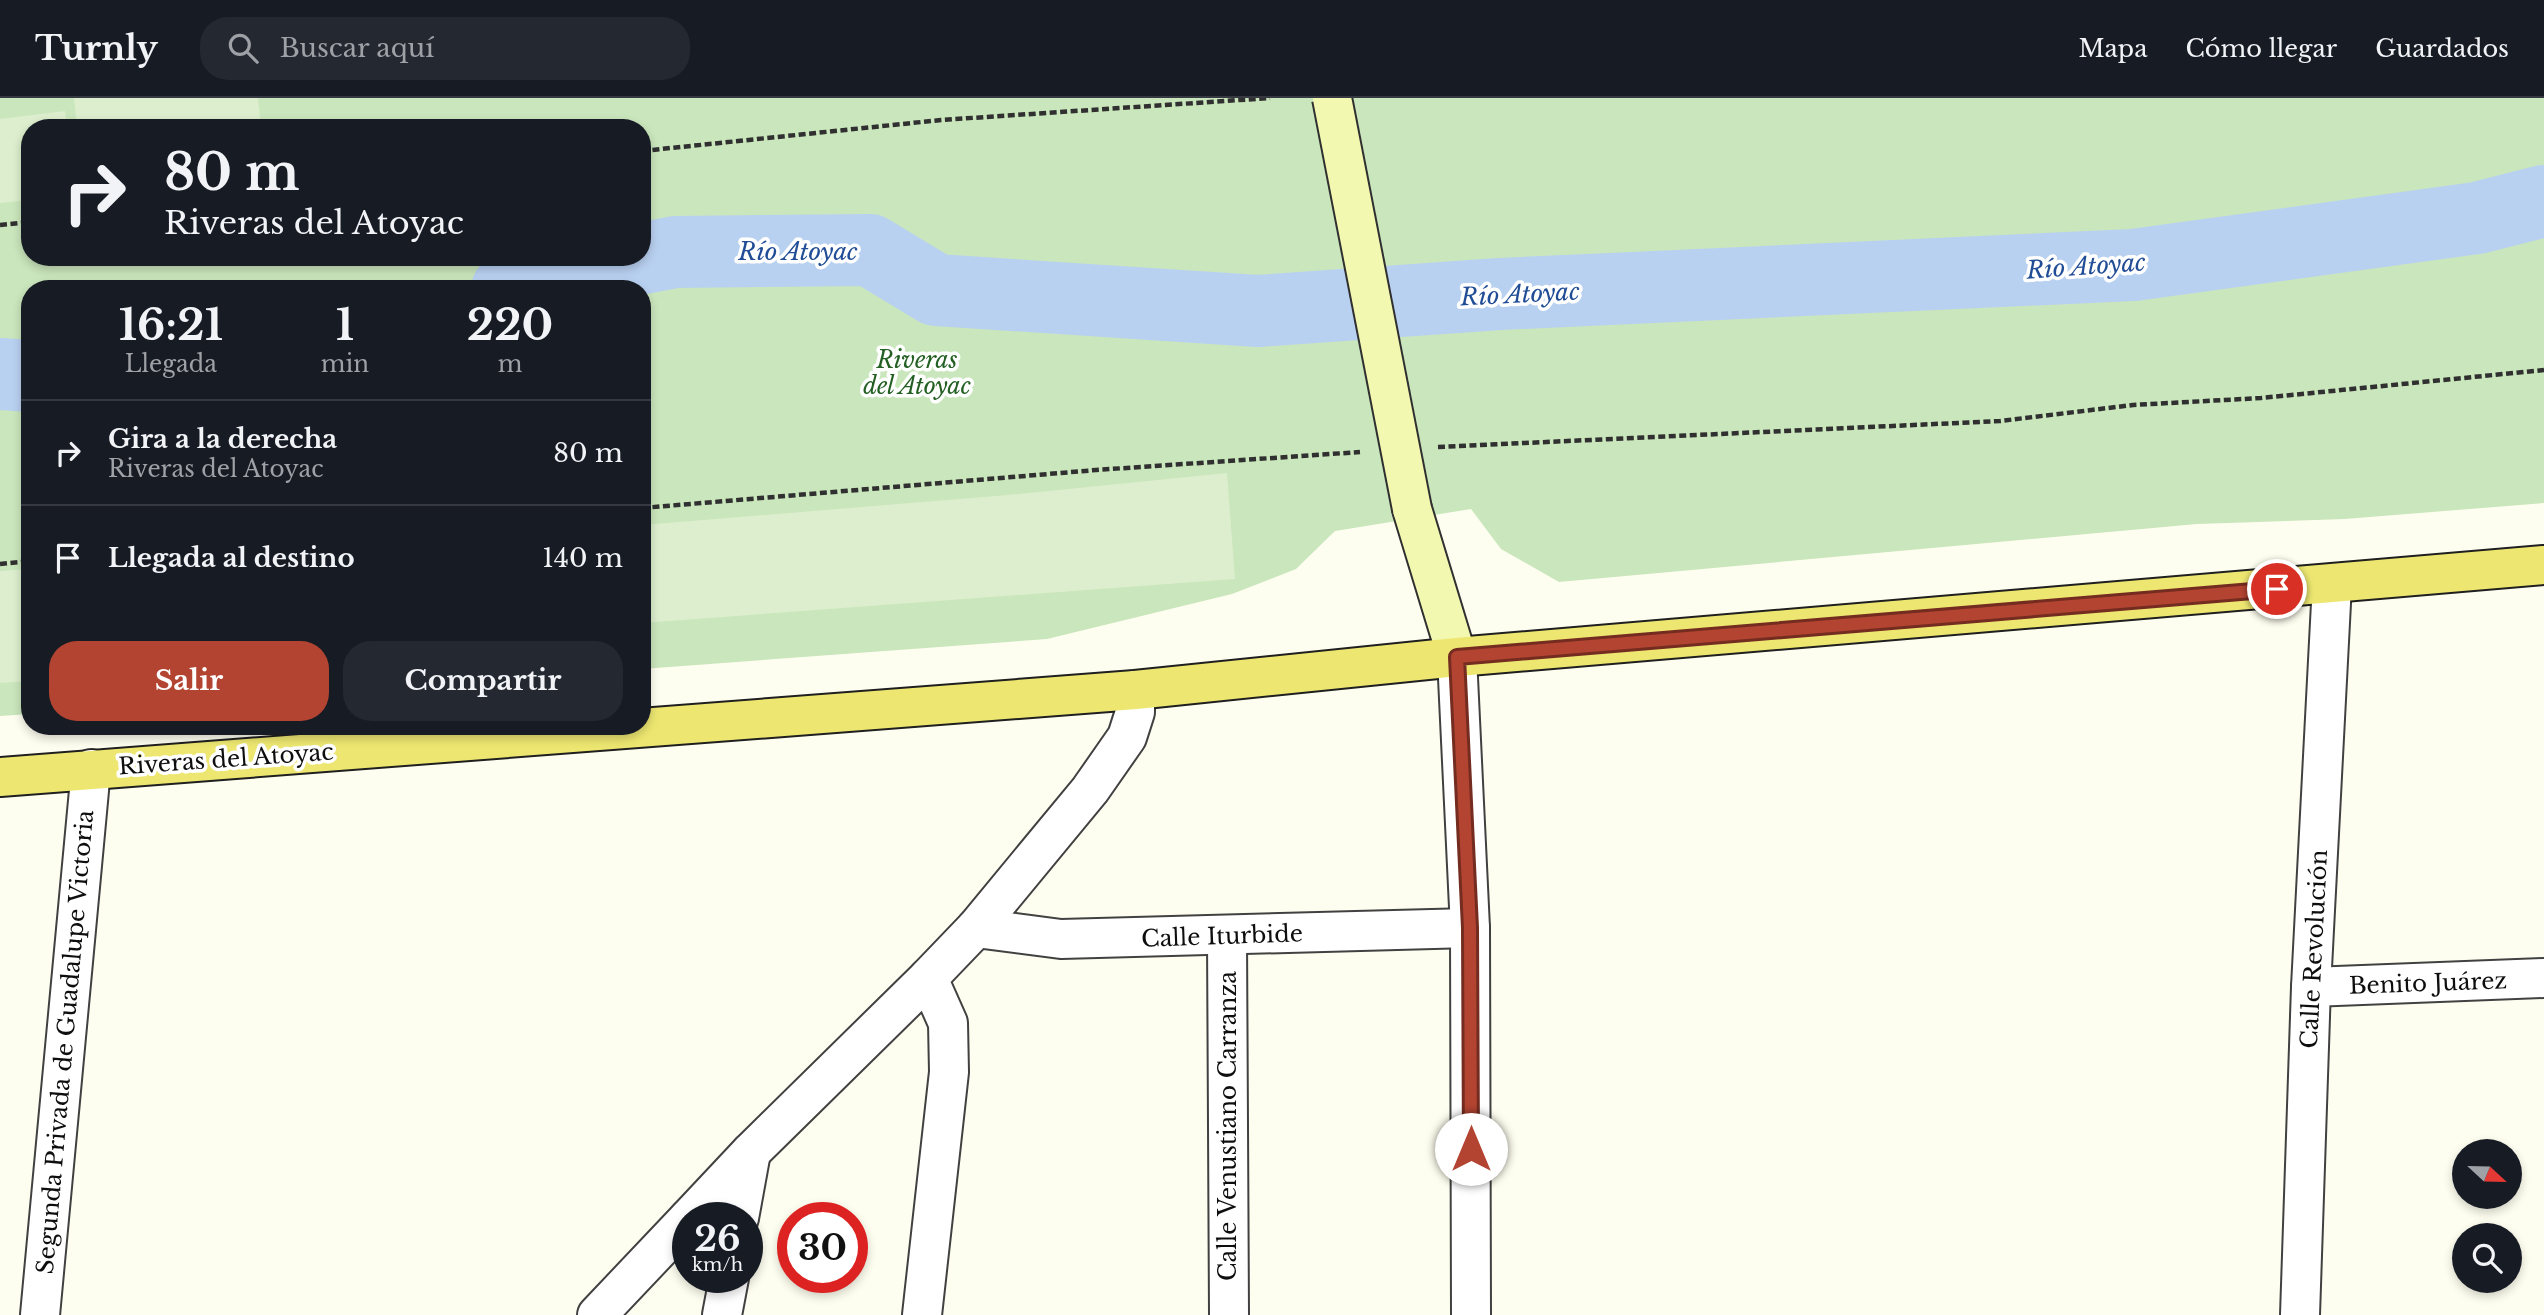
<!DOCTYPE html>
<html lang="es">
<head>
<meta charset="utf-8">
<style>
  :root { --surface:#171b24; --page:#242831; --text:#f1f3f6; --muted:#9ea1a6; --line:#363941; --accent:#b34431 }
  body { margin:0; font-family:"Libre Baskerville",serif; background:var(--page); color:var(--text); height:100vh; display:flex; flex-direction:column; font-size:26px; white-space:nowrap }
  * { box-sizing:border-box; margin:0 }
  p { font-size:23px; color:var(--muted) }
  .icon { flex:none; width:38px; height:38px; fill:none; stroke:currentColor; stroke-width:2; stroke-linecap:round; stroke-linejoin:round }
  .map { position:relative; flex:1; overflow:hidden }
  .details { position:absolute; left:21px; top:182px; width:630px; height:455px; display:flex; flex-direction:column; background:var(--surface); border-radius:28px; box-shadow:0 4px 10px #0003 }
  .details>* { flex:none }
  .top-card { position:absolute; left:21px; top:21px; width:630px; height:147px; border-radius:28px; box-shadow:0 4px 10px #0003; background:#171b24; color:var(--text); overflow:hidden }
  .needle { width:46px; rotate:112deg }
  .fabs { position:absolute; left:2452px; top:1041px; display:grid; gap:14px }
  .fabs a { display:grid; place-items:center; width:70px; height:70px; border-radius:50%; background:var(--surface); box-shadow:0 4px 10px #0003; font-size:35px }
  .speed { position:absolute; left:672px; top:1104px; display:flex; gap:14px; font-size:35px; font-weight:700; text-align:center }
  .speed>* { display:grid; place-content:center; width:91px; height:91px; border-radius:50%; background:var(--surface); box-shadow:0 4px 10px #0003; line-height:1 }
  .speed small { font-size:18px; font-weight:400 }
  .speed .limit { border:10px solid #d22; background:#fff; color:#111 }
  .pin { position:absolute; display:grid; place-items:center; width:60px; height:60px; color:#fff; margin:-30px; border:4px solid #fff; border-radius:50%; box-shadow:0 2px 7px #0007 }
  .me { position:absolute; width:77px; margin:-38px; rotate:0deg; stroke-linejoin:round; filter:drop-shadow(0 0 5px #0008) }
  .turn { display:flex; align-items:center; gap:24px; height:147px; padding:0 28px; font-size:32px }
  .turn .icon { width:91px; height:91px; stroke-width:2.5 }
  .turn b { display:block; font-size:49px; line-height:60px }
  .eta { display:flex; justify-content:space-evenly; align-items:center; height:119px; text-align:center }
  .eta b { font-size:42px; font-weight:800; line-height:49px }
  .primary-button { display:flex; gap:14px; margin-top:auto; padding:14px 28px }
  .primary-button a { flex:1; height:80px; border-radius:28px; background:var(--accent); color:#fff; font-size:28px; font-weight:800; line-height:80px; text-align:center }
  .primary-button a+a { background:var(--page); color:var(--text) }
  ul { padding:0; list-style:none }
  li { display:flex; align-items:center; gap:21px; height:105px; padding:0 28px; border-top:2px solid var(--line) }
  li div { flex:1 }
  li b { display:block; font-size:26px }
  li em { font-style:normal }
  header { display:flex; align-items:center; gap:42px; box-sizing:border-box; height:98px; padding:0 35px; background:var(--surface); border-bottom:2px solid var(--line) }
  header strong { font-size:33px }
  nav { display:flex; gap:38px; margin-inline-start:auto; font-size:24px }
  .search { width:490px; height:63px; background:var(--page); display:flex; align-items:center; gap:18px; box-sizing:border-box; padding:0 24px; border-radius:28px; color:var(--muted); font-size:26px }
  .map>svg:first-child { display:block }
</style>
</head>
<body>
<header>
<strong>Turnly</strong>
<div class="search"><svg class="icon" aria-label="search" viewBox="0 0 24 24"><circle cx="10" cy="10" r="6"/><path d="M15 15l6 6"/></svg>Buscar aquí</div>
<nav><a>Mapa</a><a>Cómo llegar</a><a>Guardados</a></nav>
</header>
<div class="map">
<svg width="2544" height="1217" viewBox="0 0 2544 1217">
  <rect width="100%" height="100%" fill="#fefef0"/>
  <!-- green -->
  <path fill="#cae6bc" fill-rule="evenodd" d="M0 0H2544V405L2345 421 2197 426 1559 484 1501 451 1471 411 1335 433 1296 471 1232 496 1047 541 642 571V191H30V616L0 618ZM30 30H642V159H30Z"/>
  <!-- pitch -->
  <g fill="#dceecd">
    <polygon points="74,0 258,0 261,30 77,30"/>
    <polygon points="65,13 67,30 30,30 30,102 0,105 0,21"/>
    <polygon points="1227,375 1235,481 642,525 642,427 1008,397"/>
    <polygon points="30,471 30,583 0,585 0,473"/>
  </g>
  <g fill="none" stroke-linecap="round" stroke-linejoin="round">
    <!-- river -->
    <g stroke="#b9d1f1" stroke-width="72">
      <polyline points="507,191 522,184 675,154 870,152 936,192 1258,213 1500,196 2133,167 2477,120 2544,103"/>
      <polyline points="0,276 30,278"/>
    </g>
    <!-- street casing -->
    <g stroke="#414141" stroke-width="42">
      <g id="street">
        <polyline points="1457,559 1470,830 1471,1217"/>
        <polyline points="976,830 1061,841 1470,830"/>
        <polyline points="1227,838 1229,1217"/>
        <polyline points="2311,889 2544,880"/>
        <polyline points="689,1120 751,1054 928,880 976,830 1090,692 1127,639 1135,614 1135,592"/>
        <polyline points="739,1120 751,1054"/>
        <polyline points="40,1217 91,671"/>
        <polyline points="597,1217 688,1121"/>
        <polyline points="722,1217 729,1180"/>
        <polyline points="922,1217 949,974 948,925 928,880"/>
        <polyline points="2300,1217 2311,889 2332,486"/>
      </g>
    </g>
    <!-- secondary casing -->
    <g stroke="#303030" stroke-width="42">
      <polyline id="secondary" points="1412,411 1457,559"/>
    </g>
    <!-- primary casing -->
    <g stroke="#1f1f1f" stroke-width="42">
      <polyline id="primary" points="0,679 1135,592 1457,559 2544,467"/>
    </g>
    <!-- path -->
    <g stroke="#303030" stroke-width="4.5" stroke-dasharray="7 3.5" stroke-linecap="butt">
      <polyline points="642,53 941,22 1270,0"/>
      <polyline points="0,127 30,124"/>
      <polyline points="1438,349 2000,323 2133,307 2261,300 2544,272"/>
      <polyline points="642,410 1096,372 1360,354"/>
      <polyline points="0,466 30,463"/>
    </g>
    <!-- street -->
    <use href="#street" stroke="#fff" stroke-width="38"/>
    <!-- secondary -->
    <use href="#secondary" stroke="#f3f8b0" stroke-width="38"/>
    <!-- primary -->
    <use href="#primary" stroke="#ede771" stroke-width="38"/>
    <!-- secondary-bridge casing -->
    <g stroke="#303030" stroke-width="42" stroke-linecap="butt">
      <polyline id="secondary-bridge" points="1332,0 1412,411"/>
    </g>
    <!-- secondary-bridge -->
    <use href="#secondary-bridge" stroke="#f3f8b0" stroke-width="38"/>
  </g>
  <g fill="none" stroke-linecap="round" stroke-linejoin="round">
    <!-- route casing -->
    <g stroke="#742c20" stroke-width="18">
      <polyline id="route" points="1471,1051 1470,830 1457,559 2277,491"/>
    </g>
    <!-- route -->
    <use href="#route" stroke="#b34431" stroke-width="12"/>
  </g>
  <g text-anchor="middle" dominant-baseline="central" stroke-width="7" stroke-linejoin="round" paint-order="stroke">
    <!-- park labels -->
    <g font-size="23" font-style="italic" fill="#246023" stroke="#fff">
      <text x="917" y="262">Riveras<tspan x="917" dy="26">del Atoyac</tspan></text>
    </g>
    <!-- street labels -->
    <g font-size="23" fill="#0e0e0e" stroke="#fff">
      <text transform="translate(226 661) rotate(-4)">Riveras del Atoyac</text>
      <text transform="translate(1222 838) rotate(-2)">Calle Iturbide</text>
      <text transform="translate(2314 851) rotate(-87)">Calle Revolución</text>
      <text transform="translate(2428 885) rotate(-2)">Benito Juárez</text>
      <text transform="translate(65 944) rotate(-85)">Segunda Privada de Guadalupe Victoria</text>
      <text transform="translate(1228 1028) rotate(-90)">Calle Venustiano Carranza</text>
    </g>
    <!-- water labels -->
    <g font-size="24" font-style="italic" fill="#214d96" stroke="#fff">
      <text x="798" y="153">Río Atoyac</text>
      <text transform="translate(2086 168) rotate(-4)">Río Atoyac</text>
      <text transform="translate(1520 196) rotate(-3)">Río Atoyac</text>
    </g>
  </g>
</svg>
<div class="fabs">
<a><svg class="needle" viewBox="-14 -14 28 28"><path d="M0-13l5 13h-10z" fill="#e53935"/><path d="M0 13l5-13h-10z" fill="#9ea1a6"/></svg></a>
<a><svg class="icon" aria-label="search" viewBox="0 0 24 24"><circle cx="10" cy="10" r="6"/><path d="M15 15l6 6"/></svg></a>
</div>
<div class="speed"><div>26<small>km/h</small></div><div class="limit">30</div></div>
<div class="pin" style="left:2277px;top:491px;background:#d93025"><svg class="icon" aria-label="arrive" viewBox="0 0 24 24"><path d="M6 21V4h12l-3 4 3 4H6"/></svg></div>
<svg class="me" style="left:1471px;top:1051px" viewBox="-20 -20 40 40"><circle r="19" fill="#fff"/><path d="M0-13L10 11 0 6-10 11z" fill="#b34431"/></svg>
<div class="top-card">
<div class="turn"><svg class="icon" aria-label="right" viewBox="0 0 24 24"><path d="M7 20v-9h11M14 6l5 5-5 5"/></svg><div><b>80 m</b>Riveras del Atoyac</div></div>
</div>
<section class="details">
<div class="eta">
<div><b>16:21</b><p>Llegada</p></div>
<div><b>1</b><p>min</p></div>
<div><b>220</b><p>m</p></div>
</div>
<ul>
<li><svg class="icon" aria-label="right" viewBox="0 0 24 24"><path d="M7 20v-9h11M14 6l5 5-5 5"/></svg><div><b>Gira a la derecha</b><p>Riveras del Atoyac</p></div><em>80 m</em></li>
<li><svg class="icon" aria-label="arrive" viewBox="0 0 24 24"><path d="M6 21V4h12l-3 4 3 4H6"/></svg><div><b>Llegada al destino</b></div><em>140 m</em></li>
</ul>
<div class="primary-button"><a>Salir</a><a>Compartir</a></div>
</section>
</div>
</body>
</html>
